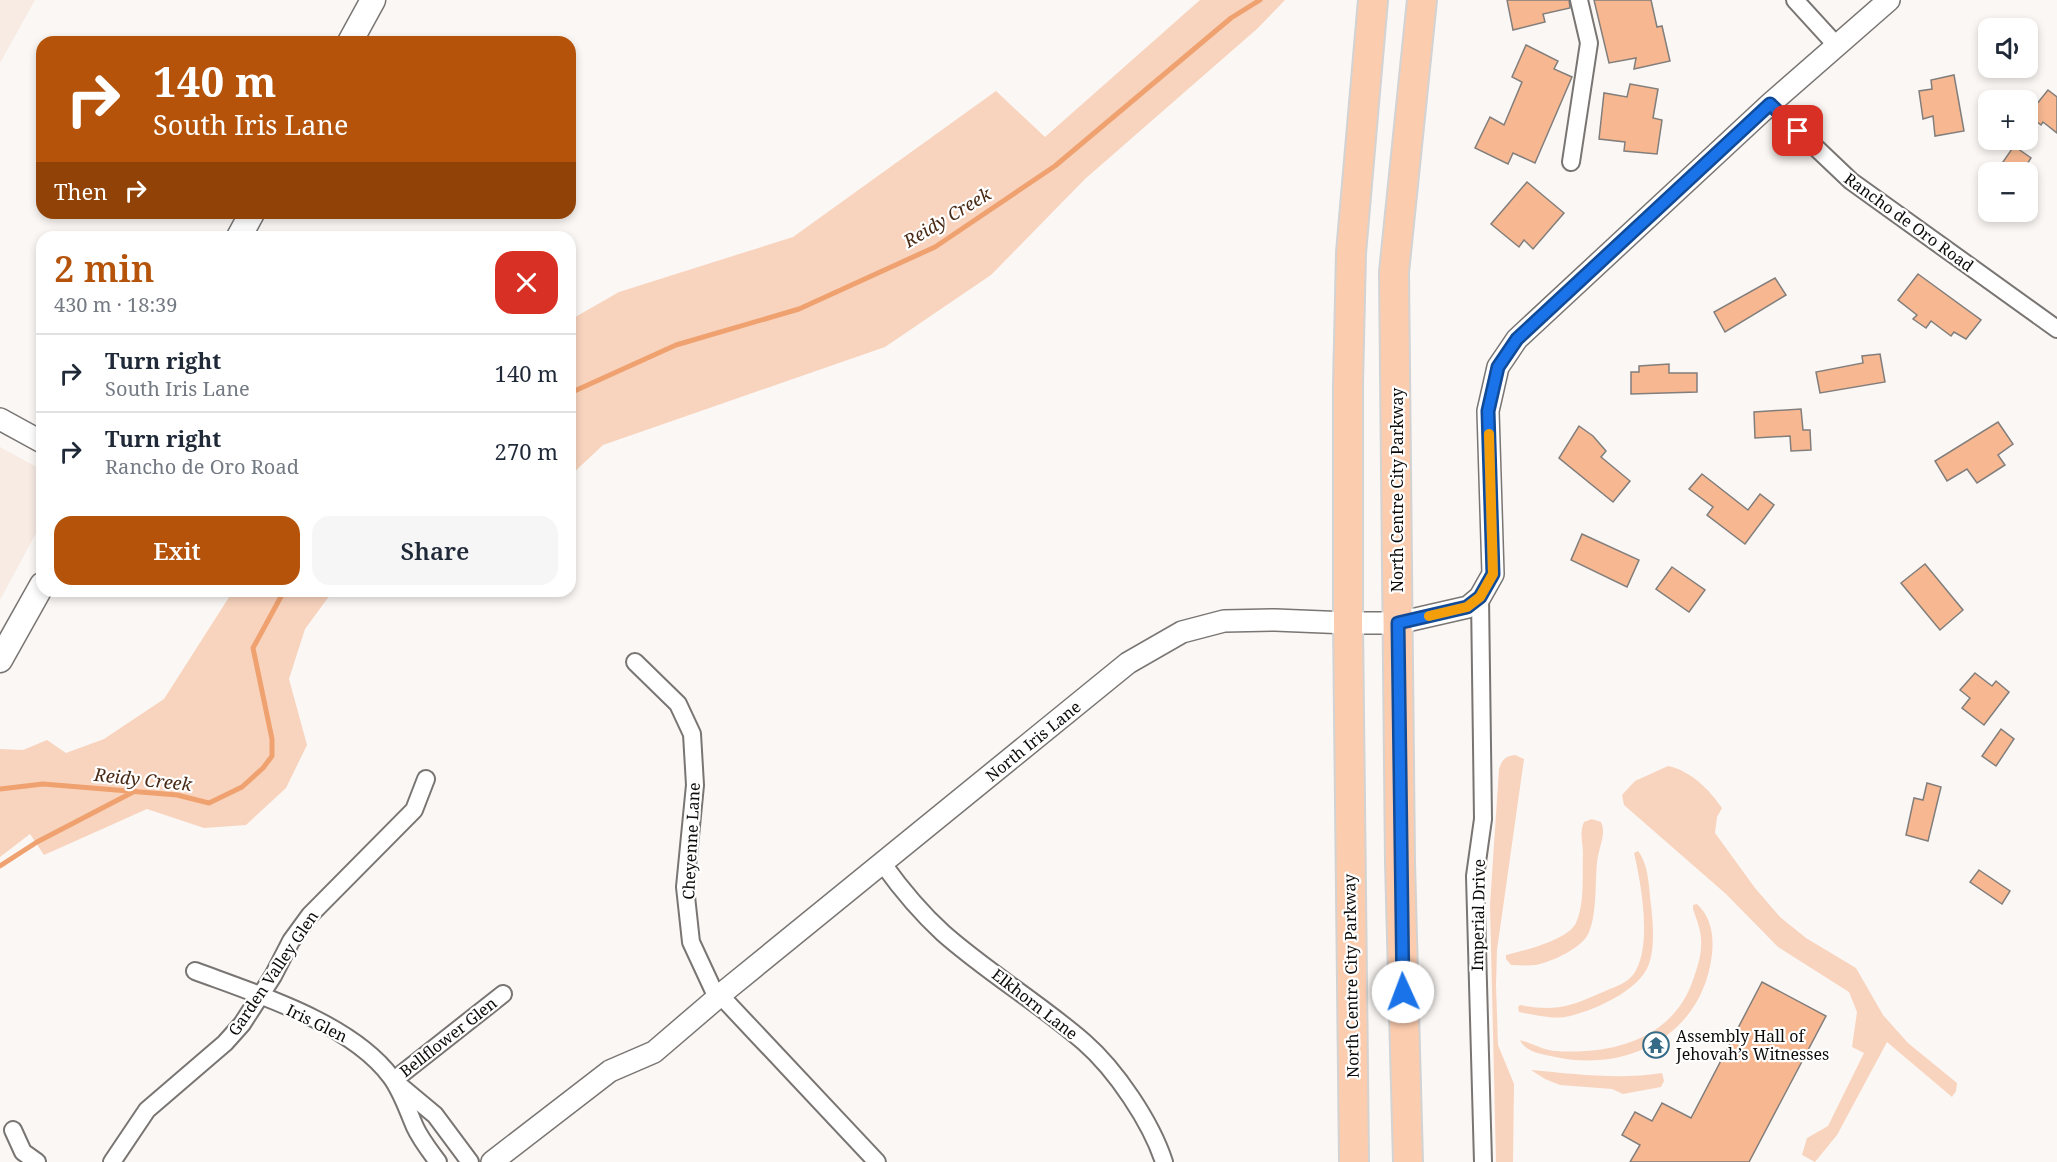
<!DOCTYPE html>
<html lang="en">
<head>
<meta charset="utf-8">
<style>
  :root { --surface:#fff; --page:#f6f6f7; --text:#1f2937; --muted:#747a83; --line:#e0e1e3; --accent:#b45309 }
  body { margin:0; font-family:"Noto Serif",serif; background:var(--page); color:var(--text); height:100vh; display:flex; flex-direction:column; font-size:22px; white-space:nowrap }
  * { box-sizing:border-box; margin:0 }
  p { font-size:20px; color:var(--muted) }
  .icon { flex:none; width:33px; height:33px; fill:none; stroke:currentColor; stroke-width:2; stroke-linecap:round; stroke-linejoin:round }
  .map { position:relative; flex:1; overflow:hidden }
  .drawer { position:absolute; left:36px; top:231px; width:540px; height:366px; display:flex; flex-direction:column; background:var(--surface); border-radius:18px; box-shadow:0 3px 9px #0003 }
  .drawer>* { flex:none }
  .banner { position:absolute; left:36px; top:36px; width:540px; height:183px; border-radius:18px; box-shadow:0 3px 9px #0003; background:#b45309; color:#fff; overflow:hidden }
  .fabs { position:absolute; left:1978px; top:18px; display:grid; gap:12px }
  .fabs a { display:grid; place-items:center; width:60px; height:60px; border-radius:12px; background:var(--surface); box-shadow:0 3px 9px #0003; font-size:30px }
  .pin { position:absolute; display:grid; place-items:center; width:51px; height:51px; color:#fff; margin:-26px; border-radius:12px; box-shadow:0 3px 9px #0006 }
  .me { position:absolute; width:66px; margin:-33px; rotate:358deg; stroke-linejoin:round; filter:drop-shadow(0 0 4px #0008) }
  .turn { display:flex; align-items:center; gap:21px; height:126px; padding:0 18px; font-size:27px }
  .turn .icon { width:78px; height:78px; stroke-width:2.5 }
  .turn b { display:block; font-size:42px; line-height:51px }
  .then { display:flex; align-items:center; height:57px; padding:0 18px; background:#0003; gap:12px; font-size:22px }
  .round { display:grid; place-items:center; flex:none; width:63px; height:63px; border-radius:18px; background:var(--page) }
  .headline { display:flex; align-items:center; justify-content:space-between; height:102px; padding:0 18px }
  h1 { font-size:36px; font-weight:600; line-height:45px; color:var(--accent) }
  .primary-button { display:flex; gap:12px; margin-top:auto; padding:12px 18px }
  .primary-button a { flex:1; height:69px; border-radius:18px; background:var(--accent); color:#fff; font-size:24px; font-weight:600; line-height:69px; text-align:center }
  .primary-button a+a { background:var(--page); color:var(--text) }
  ul { padding:0; list-style:none }
  li { display:flex; align-items:center; gap:18px; height:78px; padding:0 18px; border-top:2px solid var(--line) }
  li div { flex:1 }
  li b { display:block; font-size:22px }
  li em { font-style:normal }
  .map>svg:first-child { display:block }
</style>
</head>
<body>
<div class="map">
<svg width="2057" height="1162" viewBox="0 0 2057 1162">
  <rect width="100%" height="100%" fill="#fbf7f4"/>
  <!-- built -->
  <g fill="#f7ebe4">
    <polygon points="0,0 35,0 0,63"/>
    <polygon points="0,447 42,470 42,522 0,600"/>
  </g>
  <!-- green -->
  <g fill="#f8d4be">
    <polygon points="1200,0 1285,0 1258,28 1085,179 991,275 885,347 603,445 570,476 570,320 619,292 793,237 996,91 1045,137"/>
    <polygon points="233,591 333,591 305,629 289,679 307,745 286,788 246,825 204,828 147,809 44,855 30,834 0,857 0,749 23,750 47,740 66,753 104,739 164,699"/>
    <path d="M1515 755 1524 759 1497 950 1496 985 1498 1045 1514 1084 1513 1162H1496L1490 905 1499 769C1502 760 1505 756 1515 755Z"/>
    <path d="M1668 766C1691 771 1709 789 1722 808L1717 817 1715 833 1755 888 1780 917 1806 938 1856 968 1883 1015 1908 1043 1957 1083 1956 1091 1952 1097 1887 1042 1837 1135 1815 1162 1802 1155 1807 1138 1828 1126 1864 1053 1852 1047 1857 1012 1849 992 1778 947 1726 894 1624 805 1622 795 1635 781Z"/>
    <path d="M1592 819 1601 822C1607 834 1598 849 1597 863 1595 883 1597 913 1589 932 1584 947 1550 963 1535 965 1527 966 1519 965 1511 965L1506 959V955C1523 951 1568 940 1576 923 1585 903 1582 874 1583 854 1583 842 1579 833 1584 822Z"/>
    <path d="M1638 851C1649 865 1649 888 1651 905 1653 924 1655 946 1649 964 1640 991 1591 1012 1565 1017 1551 1019 1533 1015 1519 1012L1518 1007 1520 1005C1551 1011 1567 1008 1596 995 1606 990 1621 986 1629 979 1655 956 1641 883 1634 853Z"/>
    <path d="M1697 904C1711 917 1714 935 1712 954 1703 1034 1629 1073 1555 1057 1542 1054 1526 1053 1520 1040 1531 1043 1543 1050 1555 1051 1612 1055 1673 1039 1693 980 1698 966 1702 954 1701 939 1701 930 1696 918 1693 909V905Z"/>
    <path d="M1531 1070C1575 1074 1618 1080 1662 1073L1664 1081 1661 1087 1623 1094 1612 1089 1560 1085 1545 1079Z"/>
  </g>
  <g fill="none" stroke-linecap="round" stroke-linejoin="round">
    <!-- stream -->
    <g stroke="#efa270" stroke-width="5">
      <polyline points="570,393 676,345 799,309 935,247 1055,166 1231,18 1260,0"/>
      <polyline points="0,789 43,784 177,795 209,803 242,787 263,768 272,756 272,739 253,648 284,591"/>
      <polyline points="0,866 37,842 135,791"/>
    </g>
  </g>
  <!-- building -->
  <g fill="#f7b891" stroke="#827e7c" stroke-width="1.5">
    <polygon points="1507,0 1569,0 1570,8 1543,14 1545,22 1513,30"/>
    <polygon points="1594,0 1651,0 1657,27 1662,26 1670,61 1634,69 1636,58 1609,63"/>
    <polygon points="1526,45 1558,61 1554,69 1572,77 1535,163 1513,153 1508,164 1475,148 1490,117 1504,125 1522,82 1512,77"/>
    <polygon points="1954,75 1964,131 1935,136 1933,116 1923,119 1919,91 1932,89 1931,80"/>
    <polygon points="1630,84 1658,89 1653,118 1662,120 1657,154 1624,151 1625,142 1599,139 1604,93 1627,97"/>
    <polygon points="2048,90 2057,97 2057,133 2043,122 2041,125 2028,115"/>
    <polygon points="2014,146 2031,158 2022,172 1996,172"/>
    <polygon points="1527,182 1564,213 1533,249 1524,240 1519,247 1491,224"/>
    <polygon points="1918,274 1981,320 1966,339 1954,332 1951,336 1931,321 1926,328 1913,319 1917,315 1898,300"/>
    <polygon points="1775,278 1786,295 1725,332 1714,312"/>
    <polygon points="1880,354 1885,382 1820,393 1816,372 1863,363 1862,356"/>
    <polygon points="1669,364 1669,373 1697,373 1697,392 1631,394 1631,372 1639,372 1639,366"/>
    <polygon points="1801,409 1803,430 1810,430 1811,450 1791,451 1790,436 1755,438 1754,412"/>
    <polygon points="1998,422 2013,444 1998,455 2005,465 1977,483 1967,469 1947,481 1935,461"/>
    <polygon points="1579,426 1593,436 1606,451 1601,457 1630,481 1613,502 1559,458"/>
    <polygon points="1702,474 1748,510 1760,494 1774,505 1745,544 1707,515 1713,507 1689,489"/>
    <polygon points="1582,534 1639,560 1627,587 1571,560"/>
    <polygon points="1925,564 1963,610 1940,630 1901,583"/>
    <polygon points="1672,567 1705,590 1689,612 1656,589"/>
    <polygon points="1975,673 1992,686 1996,681 2009,692 1984,725 1962,708 1970,698 1960,690"/>
    <polygon points="2001,729 2014,739 1996,766 1982,756"/>
    <polygon points="1927,783 1941,787 1928,841 1906,835 1914,798 1923,800"/>
    <polygon points="1979,870 2010,891 2002,904 1970,882"/>
    <polygon points="1762,982 1826,1016 1749,1162 1630,1162 1640,1145 1622,1135 1635,1112 1652,1121 1662,1103 1691,1118"/>
  </g>
  <g fill="none" stroke-linecap="round" stroke-linejoin="round">
    <!-- minor casing -->
    <g stroke="#797573" stroke-width="20">
      <g id="minor">
        <polyline points="1795,0 1837,46"/>
        <polyline points="1770,104 1851,181 2057,329"/>
        <polyline points="1571,162 1589,43 1579,0"/>
        <polyline points="1480,597 1483,819 1475,876 1483,1162"/>
        <polyline points="635,662 678,704 692,734 695,785 685,887 691,942 717,998 720,995 877,1162"/>
        <path d="M883 864C901 889 920 912 943 933 987 972 1039 1003 1084 1042 1116 1070 1151 1122 1164 1162"/>
        <path d="M195 971C257 994 351 1023 391 1077 402 1092 408 1111 415 1127 421 1140 430 1151 438 1162"/>
        <polyline points="394,1080 503,994"/>
        <polyline points="399,1085 435,1115 470,1162"/>
        <polyline points="13,1130 23,1152 37,1162"/>
        <polyline points="112,1162 147,1110 225,1043 242,1024 273,976 291,941 310,915 414,810 426,779"/>
      </g>
    </g>
    <!-- tertiary casing -->
    <g stroke="#797573" stroke-width="24">
      <g id="tertiary">
        <polyline points="0,419 42,442"/>
        <polyline points="720,995 1128,663 1182,632 1224,621 1275,620 1348,623 1398,623 1468,607 1480,597 1493,574 1488,411 1498,367 1517,339 1770,104 1889,0"/>
        <polyline points="492,1162 610,1071 654,1052 717,998"/>
      </g>
    </g>
    <!-- secondary casing -->
    <g stroke="#797573" stroke-width="27">
      <g id="secondary">
        <polyline points="350,42 373,0"/>
        <polyline points="239,237 252,213"/>
        <polyline points="0,660 42,585"/>
      </g>
    </g>
    <!-- trunk casing -->
    <g stroke="#d3d3d3" stroke-width="32">
      <g id="trunk">
        <polyline points="1354,1162 1348,623 1348,385 1351,253 1373,0"/>
        <polyline points="1408,1162 1400,862 1394,272 1422,0"/>
      </g>
    </g>
    <!-- minor -->
    <use href="#minor" stroke="#fff" stroke-width="16"/>
    <!-- tertiary -->
    <use href="#tertiary" stroke="#fff" stroke-width="21"/>
    <!-- secondary -->
    <use href="#secondary" stroke="#fff" stroke-width="24"/>
    <!-- trunk -->
    <use href="#trunk" stroke="#fcccae" stroke-width="28"/>
  </g>
  <g fill="none" stroke-linecap="round" stroke-linejoin="round">
    <!-- route casing -->
    <g stroke="#114b97" stroke-width="15">
      <polyline id="route" points="1403,992 1398,623 1467,607 1480,597 1493,574 1488,411 1498,367 1517,339 1770,104 1798,131"/>
    </g>
    <!-- route -->
    <use href="#route" stroke="#1a73e8" stroke-width="10"/>
    <!-- slow -->
    <polyline stroke="#f59e0b" stroke-width="10" points="1429,616 1467,607 1480,597 1493,574 1489,434"/>
  </g>
  <!-- icons -->
  <defs>
    <g id="temple-ring" transform="scale(1.35)"><circle r="9.5" fill="#fff" stroke="#356b86" stroke-width="1.5"/><path d="M0-6L5-2H3V0L6.5 2.5H4V6H1.5V3h-3V6H-4V2.5H-6.5L-3 0V-2H-5Z" fill="#356b86"/></g>
  </defs>
  <g fill-rule="evenodd">
    <use href="#temple-ring" x="1656" y="1045"/>
  </g>
  <g text-anchor="middle" dominant-baseline="central" stroke-width="4.5" stroke-linejoin="round" paint-order="stroke">
    <!-- street labels -->
    <g font-size="16" fill="#0c0b0a" stroke="#fff">
      <text transform="translate(1909 222) rotate(36)">Rancho de Oro Road</text>
      <text transform="translate(1397 490) rotate(-90)">North Centre City Parkway</text>
      <text transform="translate(1033 741) rotate(-39)">North Iris Lane</text>
      <text transform="translate(691 841) rotate(-87)">Cheyenne Lane</text>
      <text transform="translate(1478 915) rotate(-89)">Imperial Drive</text>
      <text transform="translate(273 973) rotate(-56)">Garden Valley Glen</text>
      <text transform="translate(1351 976) rotate(-91)">North Centre City Parkway</text>
      <text transform="translate(1035 1004) rotate(38)">Elkhorn Lane</text>
      <text transform="translate(317 1023) rotate(26)">Iris Glen</text>
      <text transform="translate(448 1037) rotate(-38)">Bellflower Glen</text>
    </g>
    <!-- poi labels -->
    <g font-size="16" fill="#0c0b0a" stroke="#fff" text-anchor="start">
      <text x="1676" y="1036">Assembly Hall of<tspan x="1676" dy="18">Jehovah’s Witnesses</tspan></text>
    </g>
    <!-- water labels -->
    <g font-size="18" font-style="italic" fill="#492a15" stroke="#fff">
      <text transform="translate(947 217) rotate(-31)">Reidy Creek</text>
      <text transform="translate(143 779) rotate(6)">Reidy Creek</text>
    </g>
  </g>
</svg>
<div class="fabs">
<a><svg class="icon" aria-label="sound" viewBox="0 0 24 24"><path d="M4 9h4l5-4v14l-5-4H4zM17 9q2 3 0 6"/></svg></a>
<a>+</a>
<a>−</a>
</div>
<div class="pin" style="left:1798px;top:131px;background:#d93025"><svg class="icon" aria-label="arrive" viewBox="0 0 24 24"><path d="M6 21V4h12l-3 4 3 4H6"/></svg></div>
<svg class="me" style="left:1403px;top:992px" viewBox="-20 -20 40 40"><circle r="19" fill="#fff"/><path d="M0-13L10 11 0 6-10 11z" fill="#1a73e8"/></svg>
<div class="banner">
<div class="turn"><svg class="icon" aria-label="right" viewBox="0 0 24 24"><path d="M7 20v-9h11M14 6l5 5-5 5"/></svg><div><b>140 m</b>South Iris Lane</div></div>
<div class="then">Then<svg class="icon" aria-label="right" viewBox="0 0 24 24"><path d="M7 20v-9h11M14 6l5 5-5 5"/></svg></div>
</div>
<section class="drawer">
<div class="headline"><div><h1>2 min</h1><p>430 m · 18:39</p></div><a class="round" style="background:#d93025;color:#fff"><svg class="icon" aria-label="close" viewBox="0 0 24 24"><path d="M6 6l12 12M18 6L6 18"/></svg></a></div>
<ul>
<li><svg class="icon" aria-label="right" viewBox="0 0 24 24"><path d="M7 20v-9h11M14 6l5 5-5 5"/></svg><div><b>Turn right</b><p>South Iris Lane</p></div><em>140 m</em></li>
<li><svg class="icon" aria-label="right" viewBox="0 0 24 24"><path d="M7 20v-9h11M14 6l5 5-5 5"/></svg><div><b>Turn right</b><p>Rancho de Oro Road</p></div><em>270 m</em></li>
</ul>
<div class="primary-button"><a>Exit</a><a>Share</a></div>
</section>
</div>
</body>
</html>
